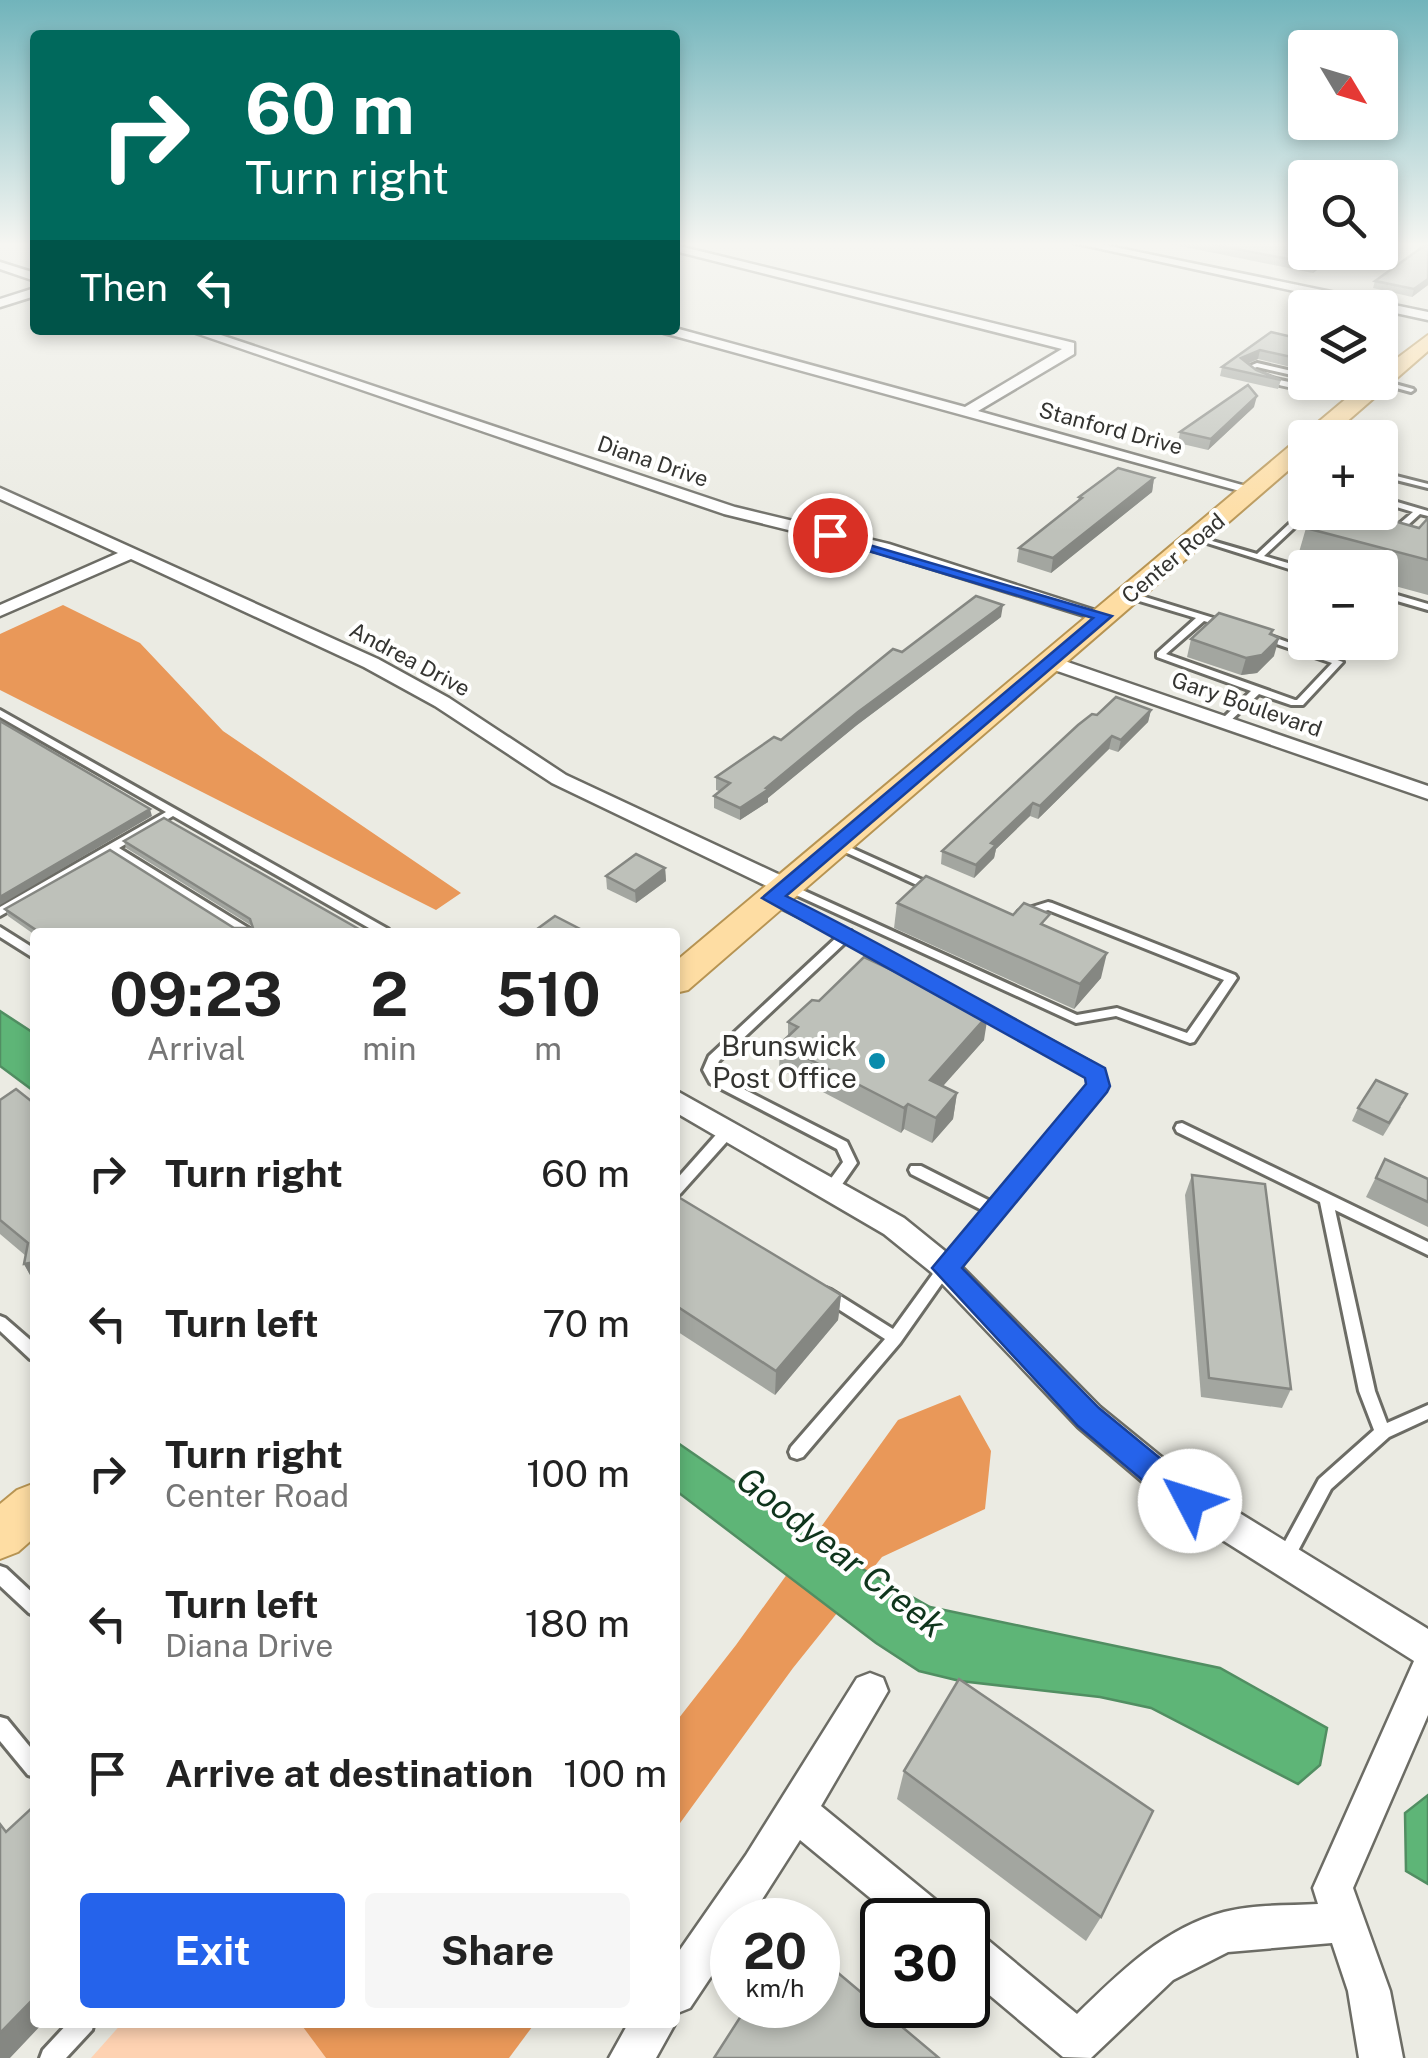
<!DOCTYPE html>
<html lang="en">
<head>
<meta charset="utf-8">
<style>
  :root { --surface:#fff; --page:#f6f6f6; --text:#222; --muted:#767676; --accent:#2563eb }
  body { margin:0; font-family:"Public Sans",sans-serif; background:var(--page); color:var(--text); height:100vh; display:flex; flex-direction:column; font-size:38px; white-space:nowrap }
  * { box-sizing:border-box; margin:0 }
  p { font-size:32px; color:var(--muted) }
  .icon { flex:none; width:55px; height:55px; fill:none; stroke:currentColor; stroke-width:2; stroke-linecap:round; stroke-linejoin:round }
  .map { position:relative; flex:1; overflow:hidden }
  .panel { position:absolute; left:30px; top:928px; width:650px; height:1100px; display:flex; flex-direction:column; background:var(--surface); border-radius:10px; box-shadow:0 5px 15px #0003 }
  .panel>* { flex:none }
  .guide { position:absolute; left:30px; top:30px; width:650px; height:305px; border-radius:10px; box-shadow:0 5px 15px #0003; background:#00695c; color:#fff; overflow:hidden }
  .needle { width:65px; rotate:128deg }
  .fabs { position:absolute; left:1288px; top:30px; display:grid; gap:20px }
  .fabs a { display:grid; place-items:center; width:110px; height:110px; border-radius:10px; background:var(--surface); box-shadow:0 5px 15px #0003; font-size:50px }
  .speed { position:absolute; left:710px; top:1898px; display:flex; gap:20px; font-size:50px; font-weight:700; text-align:center }
  .speed>* { display:grid; place-content:center; width:130px; height:130px; border-radius:50%; background:var(--surface); box-shadow:0 5px 15px #0003; line-height:1 }
  .speed small { font-size:25px; font-weight:400 }
  .speed .limit { border:5px solid #111; border-radius:15px; background:#fff; color:#111 }
  .pin { position:absolute; display:grid; place-items:center; width:85px; height:85px; color:#fff; margin:-42px; border:5px solid #fff; border-radius:50%; box-shadow:0 2px 10px #0007 }
  .me { position:absolute; width:110px; margin:-55px; rotate:310deg; stroke-linejoin:round; filter:drop-shadow(0 0 8px #0008) }
  .turn { display:flex; align-items:center; gap:35px; height:210px; padding:0 50px; font-size:45px }
  .turn .icon { width:130px; height:130px; stroke-width:2.5 }
  .turn b { display:block; font-size:70px; line-height:85px }
  .then { display:flex; align-items:center; height:95px; padding:0 50px; background:#0003; gap:20px; font-size:38px }
  .eta { display:flex; justify-content:space-evenly; align-items:center; height:170px; text-align:center }
  .eta b { font-size:60px; font-weight:700; line-height:70px }
  .action { display:flex; gap:20px; margin-top:auto; padding:20px 50px }
  .action a { flex:1; height:115px; border-radius:10px; background:var(--accent); color:#fff; font-size:40px; font-weight:700; line-height:115px; text-align:center }
  .action a+a { background:var(--page); color:var(--text) }
  ul { padding:0; list-style:none }
  li { display:flex; align-items:center; gap:30px; height:150px; padding:0 50px }
  li div { flex:1 }
  li b { display:block; font-size:38px }
  li em { font-style:normal }
  .map>svg:first-child { display:block }
</style>
</head>
<body>
<div class="map">
<svg width="1428" height="2058" viewBox="0 0 1428 2058">
  <rect width="100%" height="100%" fill="#ebebe3"/>
  <!-- green -->
  <polygon fill="#fed2b2" points="123,2022 300,2023 326,2058 91,2058"/>
  <!-- forest -->
  <g fill="#e99859">
    <polygon points="63,605 140,643 223,731 461,893 436,910 0,690 0,634"/>
    <polygon points="960,1395 991,1451 985,1509 882,1557 793,1668 675,1830 675,1723 736,1645 898,1420"/>
    <polygon points="300,2023 535,2023 509,2058 326,2058"/>
  </g>
  <!-- water -->
  <g fill="#5eb577" stroke="#518e62" stroke-width="2.5">
    <polygon points="0,1011 35,1034 35,1092 0,1066"/>
    <polygon points="675,1441 852,1563 930,1607 1220,1668 1327,1728 1320,1765 1298,1784 1151,1708 1100,1697 960,1681 919,1671 876,1643 675,1490"/>
    <polygon points="1428,1795 1428,1884 1406,1871 1405,1813"/>
  </g>
  <g fill="none" stroke-linecap="round" stroke-linejoin="round">
    <!-- service casing -->
    <g stroke="#6c6c65" stroke-width="6">
      <g id="service">
        <polygon points="1349,299 1354,300 1345,308 1338,308"/>
        <path d="M1257 363 1305 374V378L1257 367 1251 369C1287 389 1329 382 1365 396L1362 398C1322 390 1277 392 1242 369Z"/>
        <polygon points="1380,380 1413,389 1414,390 1411,392 1378,383"/>
        <polygon points="1380,472 1428,484 1428,488 1380,476"/>
        <polygon points="1380,497 1428,511 1428,516 1420,514 1398,534 1392,534 1392,530 1413,512 1380,502"/>
        <polygon points="1304,510 1305,512 1311,512 1264,556 1305,568 1305,574 1191,538 1195,536 1257,554"/>
        <polygon points="1380,590 1428,604 1428,610 1380,596"/>
        <polygon points="1126,593 1132,593 1230,623 1230,627 1227,628 1204,621 1166,654 1295,700 1297,700 1332,663 1262,639 1262,635 1268,635 1343,662 1303,705 1291,705 1259,694 1227,724 1221,724 1221,720 1251,691 1157,657 1157,653 1196,618 1126,597"/>
        <polygon points="0,710 388,929 390,932 376,932 173,816 119,848 250,929 252,932 238,932 112,852 0,916 0,907 166,812 0,717"/>
        <polygon points="836,841 938,887 940,889 934,893 930,891 832,846 831,844 832,842"/>
        <polygon points="787,883 1077,1015 1117,1008 1187,1033 1224,980 1048,910 1023,918 1019,917 1017,914 1019,911 1048,902 1052,903 1235,975 1237,978 1194,1042 1190,1043 1116,1016 1076,1023 783,889 781,887 783,885"/>
        <polygon points="774,895 846,931 851,931 853,934 1091,1063 1101,1071 1105,1085 950,1272 900,1343 803,1457 797,1459 791,1457 789,1452 791,1447 885,1339 821,1298 819,1294 821,1290 826,1288 831,1290 893,1329 940,1264 984,1211 911,1174 909,1170 911,1166 921,1166 992,1202 1092,1084 1090,1076 1081,1069 847,941 719,1061 715,1070 720,1077 847,1142 857,1163 834,1196 829,1197 824,1196 822,1192 824,1188 843,1162 837,1149 710,1083 703,1070 709,1056 838,936 770,902 768,899"/>
        <polygon points="0,927 35,949 35,959 0,937"/>
        <polygon points="1182,1123 1428,1242 1428,1255 1335,1210 1375,1391 1387,1423 1428,1405 1428,1419 1389,1437 1331,1489 1291,1564 1285,1566 1279,1564 1276,1558 1319,1479 1374,1430 1359,1391 1320,1202 1177,1132 1175,1128 1177,1124"/>
        <polygon points="727,1127 732,1128 734,1132 732,1136 680,1194 675,1195 675,1181 722,1128"/>
        <polygon points="0,1316 5,1318 35,1344 35,1361 30,1359 0,1331"/>
        <polygon points="0,1566 6,1568 35,1595 35,1616 29,1613 0,1586"/>
        <polygon points="0,1717 7,1719 35,1753 35,1777 28,1775 0,1741"/>
        <polygon points="69,2022 94,2022 92,2030 66,2058 40,2058 43,2050"/>
      </g>
    </g>
    <!-- minor casing -->
    <g stroke="#6c6c65" stroke-width="5">
      <g id="minor">
        <polygon points="1074,243 1095,243 1428,312 1428,320"/>
        <polygon points="675,245 1074,343 1074,354 978,411 1260,490 1247,493 664,333 662,330 675,328 965,407 1062,349 675,251"/>
        <polygon points="0,262 35,273 35,281 0,269"/>
        <polygon points="35,288 35,296 0,307 0,299"/>
        <polygon points="187,330 206,330 735,507 889,544 1113,616 1104,621 1098,620 878,552 724,514"/>
        <polygon points="0,488 378,659 449,698 566,775 795,882 798,887 787,894 779,892 552,783 435,706 364,667 131,559 0,616 0,605 118,553 0,499"/>
        <polygon points="1050,656 1428,786 1428,799 1043,666 1041,662"/>
        <path d="M675 1090 904 1218 951 1256 1100 1407 1202 1490 1428 1629V1715L1353 1888 1390 1991 1403 2058H1359L1348 1991 1332 1943 1228 1952 1173 1980 1091 2058 1063 2057 968 1977V1930L983 1936 1077 2014C1120 1972 1164 1928 1224 1912 1253 1904 1288 1906 1318 1904L1313 1888 1414 1661 1178 1512 1078 1427 931 1272 884 1234 675 1112Z"/>
        <polygon points="870,1673 883,1678 888,1691 821,1806 943,1906 949,1920 897,1920 800,1840 749,1920 732,1920 732,1945 690,2008 675,2014 675,1957 746,1855 857,1678"/>
        <polygon points="675,2019 676,2022 656,2058 609,2058 629,2022 675,2022"/>
      </g>
    </g>
    <!-- primary casing -->
    <g stroke="#b79453" stroke-width="4">
      <g id="primary">
        <polygon points="1428,335 1428,351 1328,438 1305,438 1305,456 688,990 675,993 675,962 1366,382 1380,382 1380,371"/>
        <polygon points="35,1483 35,1537 18,1552 0,1559 0,1504 17,1490"/>
      </g>
    </g>
    <!-- service -->
    <use href="#service" fill="#fff" fill-rule="evenodd"/>
    <!-- minor -->
    <use href="#minor" fill="#fff" fill-rule="evenodd"/>
    <!-- primary -->
    <use href="#primary" fill="#fedda3" fill-rule="evenodd"/>
  </g>
  <!-- wall -->
  <g fill="#a3a6a0">
    <polygon points="1165,243 1305,243 1305,252 1341,252 1313,273"/>
    <polygon points="1375,281 1428,285 1412,297 1373,288"/>
    <polygon points="1271,332 1305,340 1305,368 1303,370 1258,359 1248,364 1256,370 1281,380 1278,389 1220,376 1222,367"/>
    <polygon points="1254,407 1208,450 1178,443 1180,432"/>
    <polygon points="1154,478 1152,492 1051,573 1017,562 1019,548 1078,501 1079,497"/>
    <polygon points="1428,518 1428,595 1380,582 1380,568 1328,568 1297,559 1306,528 1419,528"/>
    <polygon points="1001,617 857,725 768,798 768,802 740,820 714,808 714,796 719,791 716,790 716,777 781,740 902,652"/>
    <polygon points="1272,635 1274,656 1257,673 1241,675 1187,657 1191,639"/>
    <polygon points="1151,710 1148,722 1118,752 1109,749 1038,819 1030,816 996,849 994,858 974,878 941,864 942,851 1097,715"/>
    <polygon points="124,841 364,932 35,932 35,935 8,916 5,909 234,928 253,928 252,926 126,848"/>
    <polygon points="665,868 666,881 636,903 607,889 606,876"/>
    <polygon points="897,903 1013,915 1048,927 1101,978 1074,1009 894,928"/>
    <polygon points="788,1022 984,1040 943,1086 957,1093 953,1119 932,1143 904,1129 901,1133 779,1069 780,1044 788,1036"/>
    <polygon points="0,1100 35,1104 35,1284 24,1264 26,1256 0,1234"/>
    <polygon points="1401,1107 1383,1136 1352,1121 1358,1108"/>
    <polygon points="1385,1159 1428,1179 1428,1227 1366,1197"/>
    <polygon points="1192,1175 1291,1389 1282,1408 1201,1397 1185,1195"/>
    <polygon points="675,1195 841,1295 838,1320 775,1395 675,1330"/>
    <polygon points="904,1771 1101,1917 1086,1941 897,1799"/>
  </g>
  <!-- shaded-wall -->
  <g fill="#858782">
    <polygon points="1332,252 1341,252 1313,273 1315,264"/>
    <polygon points="1428,279 1428,285 1412,297 1414,289"/>
    <polygon points="1260,350 1258,359 1239,367 1241,358"/>
    <polygon points="1257,396 1254,407 1208,450 1211,439"/>
    <polygon points="1154,478 1152,492 1051,573 1053,558"/>
    <polygon points="1003,605 1001,617 857,725 768,798 768,802 740,820 740,808 858,712"/>
    <polygon points="1279,638 1274,656 1257,673 1241,675 1246,658"/>
    <polygon points="1151,710 1148,722 1118,752 1121,740"/>
    <polygon points="1112,736 1109,749 1038,819 1040,806"/>
    <polygon points="1033,803 1030,816 996,849 994,858 974,878 976,865 991,843"/>
    <polygon points="150,809 152,816 0,905 0,897"/>
    <polygon points="665,868 666,881 636,903 635,891"/>
    <polygon points="1107,953 1101,978 1074,1009 1080,984"/>
    <polygon points="988,1015 984,1040 926,1105 930,1080"/>
    <polygon points="957,1093 953,1119 932,1143 936,1118"/>
    <polygon points="908,1104 904,1129 901,1133 904,1108"/>
    <polygon points="35,1262 35,1284 24,1264"/>
    <polygon points="841,1295 838,1320 775,1395 776,1371"/>
    <polygon points="35,1997 35,2022 44,2022 10,2058 0,2058 0,2033"/>
  </g>
  <!-- building -->
  <g fill="#bec1ba" stroke="#858782" stroke-width="2.5">
    <polygon points="1204,243 1305,243 1305,252 1332,252 1315,264"/>
    <polygon points="1428,243 1428,279 1414,289 1375,281"/>
    <polygon points="1271,332 1305,340 1305,360 1260,350 1241,358 1256,370 1281,380 1222,367"/>
    <polygon points="1248,385 1257,396 1211,439 1180,432"/>
    <polygon points="1118,468 1154,478 1053,558 1019,548 1082,498 1079,497"/>
    <polygon points="1322,512 1362,512 1419,528 1428,518 1428,560 1306,528"/>
    <polygon points="976,596 1003,605 858,712 766,788 769,789 740,808 714,796 730,783 716,777 774,737 781,740 893,649 902,652"/>
    <polygon points="1219,613 1273,630 1270,634 1279,638 1262,655 1246,658 1191,639"/>
    <polygon points="1116,697 1151,710 1121,740 1112,736 1040,806 1033,803 991,843 996,845 976,865 942,851 1078,725 1092,714 1097,715"/>
    <polygon points="0,721 150,809 0,897"/>
    <polygon points="164,818 364,932 39,932 5,909 110,850 234,928 253,928 250,919 124,841"/>
    <polygon points="636,854 665,868 635,891 606,876"/>
    <polygon points="926,876 1013,915 1024,903 1050,914 1041,924 1107,953 1080,984 897,903"/>
    <polygon points="555,916 580,929 576,932 533,932"/>
    <polygon points="864,957 988,1015 930,1080 957,1093 936,1118 908,1104 904,1108 780,1044 798,1027 788,1022 812,1000 819,1001"/>
    <polygon points="1376,1080 1407,1094 1389,1123 1358,1108"/>
    <polygon points="16,1089 35,1104 35,1262 24,1264 28,1243 0,1220 0,1100"/>
    <polygon points="1385,1159 1428,1179 1428,1202 1376,1178"/>
    <polygon points="1192,1175 1265,1184 1291,1389 1209,1378"/>
    <polygon points="675,1195 841,1295 776,1371 675,1305"/>
    <polygon points="959,1679 1153,1811 1101,1917 904,1771"/>
    <polygon points="35,1805 35,1852 32,1854 35,1858 35,1997 0,2033 0,1824 6,1832"/>
    <polygon points="818,1956 939,2058 714,2058 748,2005 818,2005"/>
  </g>
  <!-- sky -->
  <linearGradient id="sky" x2="0" y2="1"><stop stop-color="#71b4bb"/><stop offset="0.46" stop-color="#f6f6f2"/><stop offset="1" stop-color="#f6f6f2" stop-opacity="0"/></linearGradient>
  <rect width="1428" height="531" fill="url(#sky)"/>
  <!-- route -->
  <path fill="#2563eb" stroke="#184099" stroke-width="2.5" d="M825 532 1112 616 786 896C894 949 998 1011 1105 1068L1110 1086 1107 1092 962 1268 1099 1408 1200 1491 1205 1501 1200 1511 1190 1515 1179 1511 1078 1426 932 1268 1086 1084 1085 1078 762 898 1093 618 825 538Z"/>
  <!-- markers -->
  <circle fill="#0a8cac" stroke="#fffffe" stroke-width="4" cx="877" cy="1061" r="10"/>
  <g text-anchor="middle" dominant-baseline="central" stroke-width="8" stroke-linejoin="round" paint-order="stroke">
    <!-- far-street labels -->
    <g font-size="22" fill="#343431" stroke="#fffffe">
      <text transform="translate(1111 428) rotate(15)">Stanford Drive</text>
      <text transform="translate(653 461) rotate(19)">Diana Drive</text>
      <text transform="translate(1173 558) rotate(-40)">Center Road</text>
      <text transform="translate(410 659) rotate(28)">Andrea Drive</text>
      <text transform="translate(1247 704) rotate(19)">Gary Boulevard</text>
    </g>
    <!-- poi labels -->
    <g font-size="28" fill="#343431" stroke="#fffffe" text-anchor="end">
      <text x="857" y="1045">Brunswick<tspan x="857" dy="32">Post Office</tspan></text>
    </g>
    <!-- near-water labels -->
    <g font-size="35" font-style="italic" fill="#0f351c" stroke="#fffffe">
      <text transform="translate(841 1552) rotate(38)">Goodyear Creek</text>
    </g>
  </g>
</svg>
<div class="fabs">
<a><svg class="needle" viewBox="-14 -14 28 28"><path d="M0-13l5 13h-10z" fill="#e53935"/><path d="M0 13l5-13h-10z" fill="#767676"/></svg></a>
<a><svg class="icon" aria-label="search" viewBox="0 0 24 24"><circle cx="10" cy="10" r="6"/><path d="M15 15l6 6"/></svg></a>
<a><svg class="icon" aria-label="layers" viewBox="0 0 24 24"><path d="M12 4l9 5-9 5-9-5zM3 14l9 5 9-5"/></svg></a>
<a>+</a>
<a>−</a>
</div>
<div class="speed"><div>20<small>km/h</small></div><div class="limit">30</div></div>
<div class="pin" style="left:830px;top:535px;background:#d93025"><svg class="icon" aria-label="arrive" viewBox="0 0 24 24"><path d="M6 21V4h12l-3 4 3 4H6"/></svg></div>
<svg class="me" style="left:1190px;top:1501px" viewBox="-20 -20 40 40"><circle r="19" fill="#fff"/><path d="M0-13L10 11 0 6-10 11z" fill="#2563eb"/></svg>
<div class="guide">
<div class="turn"><svg class="icon" aria-label="right" viewBox="0 0 24 24"><path d="M7 20v-9h11M14 6l5 5-5 5"/></svg><div><b>60 m</b>Turn right</div></div>
<div class="then">Then<svg class="icon" aria-label="left" viewBox="0 0 24 24"><path d="M17 20v-9H6M10 6l-5 5 5 5"/></svg></div>
</div>
<section class="panel">
<div class="eta">
<div><b>09:23</b><p>Arrival</p></div>
<div><b>2</b><p>min</p></div>
<div><b>510</b><p>m</p></div>
</div>
<ul>
<li><svg class="icon" aria-label="right" viewBox="0 0 24 24"><path d="M7 20v-9h11M14 6l5 5-5 5"/></svg><div><b>Turn right</b></div><em>60 m</em></li>
<li><svg class="icon" aria-label="left" viewBox="0 0 24 24"><path d="M17 20v-9H6M10 6l-5 5 5 5"/></svg><div><b>Turn left</b></div><em>70 m</em></li>
<li><svg class="icon" aria-label="right" viewBox="0 0 24 24"><path d="M7 20v-9h11M14 6l5 5-5 5"/></svg><div><b>Turn right</b><p>Center Road</p></div><em>100 m</em></li>
<li><svg class="icon" aria-label="left" viewBox="0 0 24 24"><path d="M17 20v-9H6M10 6l-5 5 5 5"/></svg><div><b>Turn left</b><p>Diana Drive</p></div><em>180 m</em></li>
<li><svg class="icon" aria-label="arrive" viewBox="0 0 24 24"><path d="M6 21V4h12l-3 4 3 4H6"/></svg><div><b>Arrive at destination</b></div><em>100 m</em></li>
</ul>
<div class="action"><a>Exit</a><a>Share</a></div>
</section>
</div>
</body>
</html>
